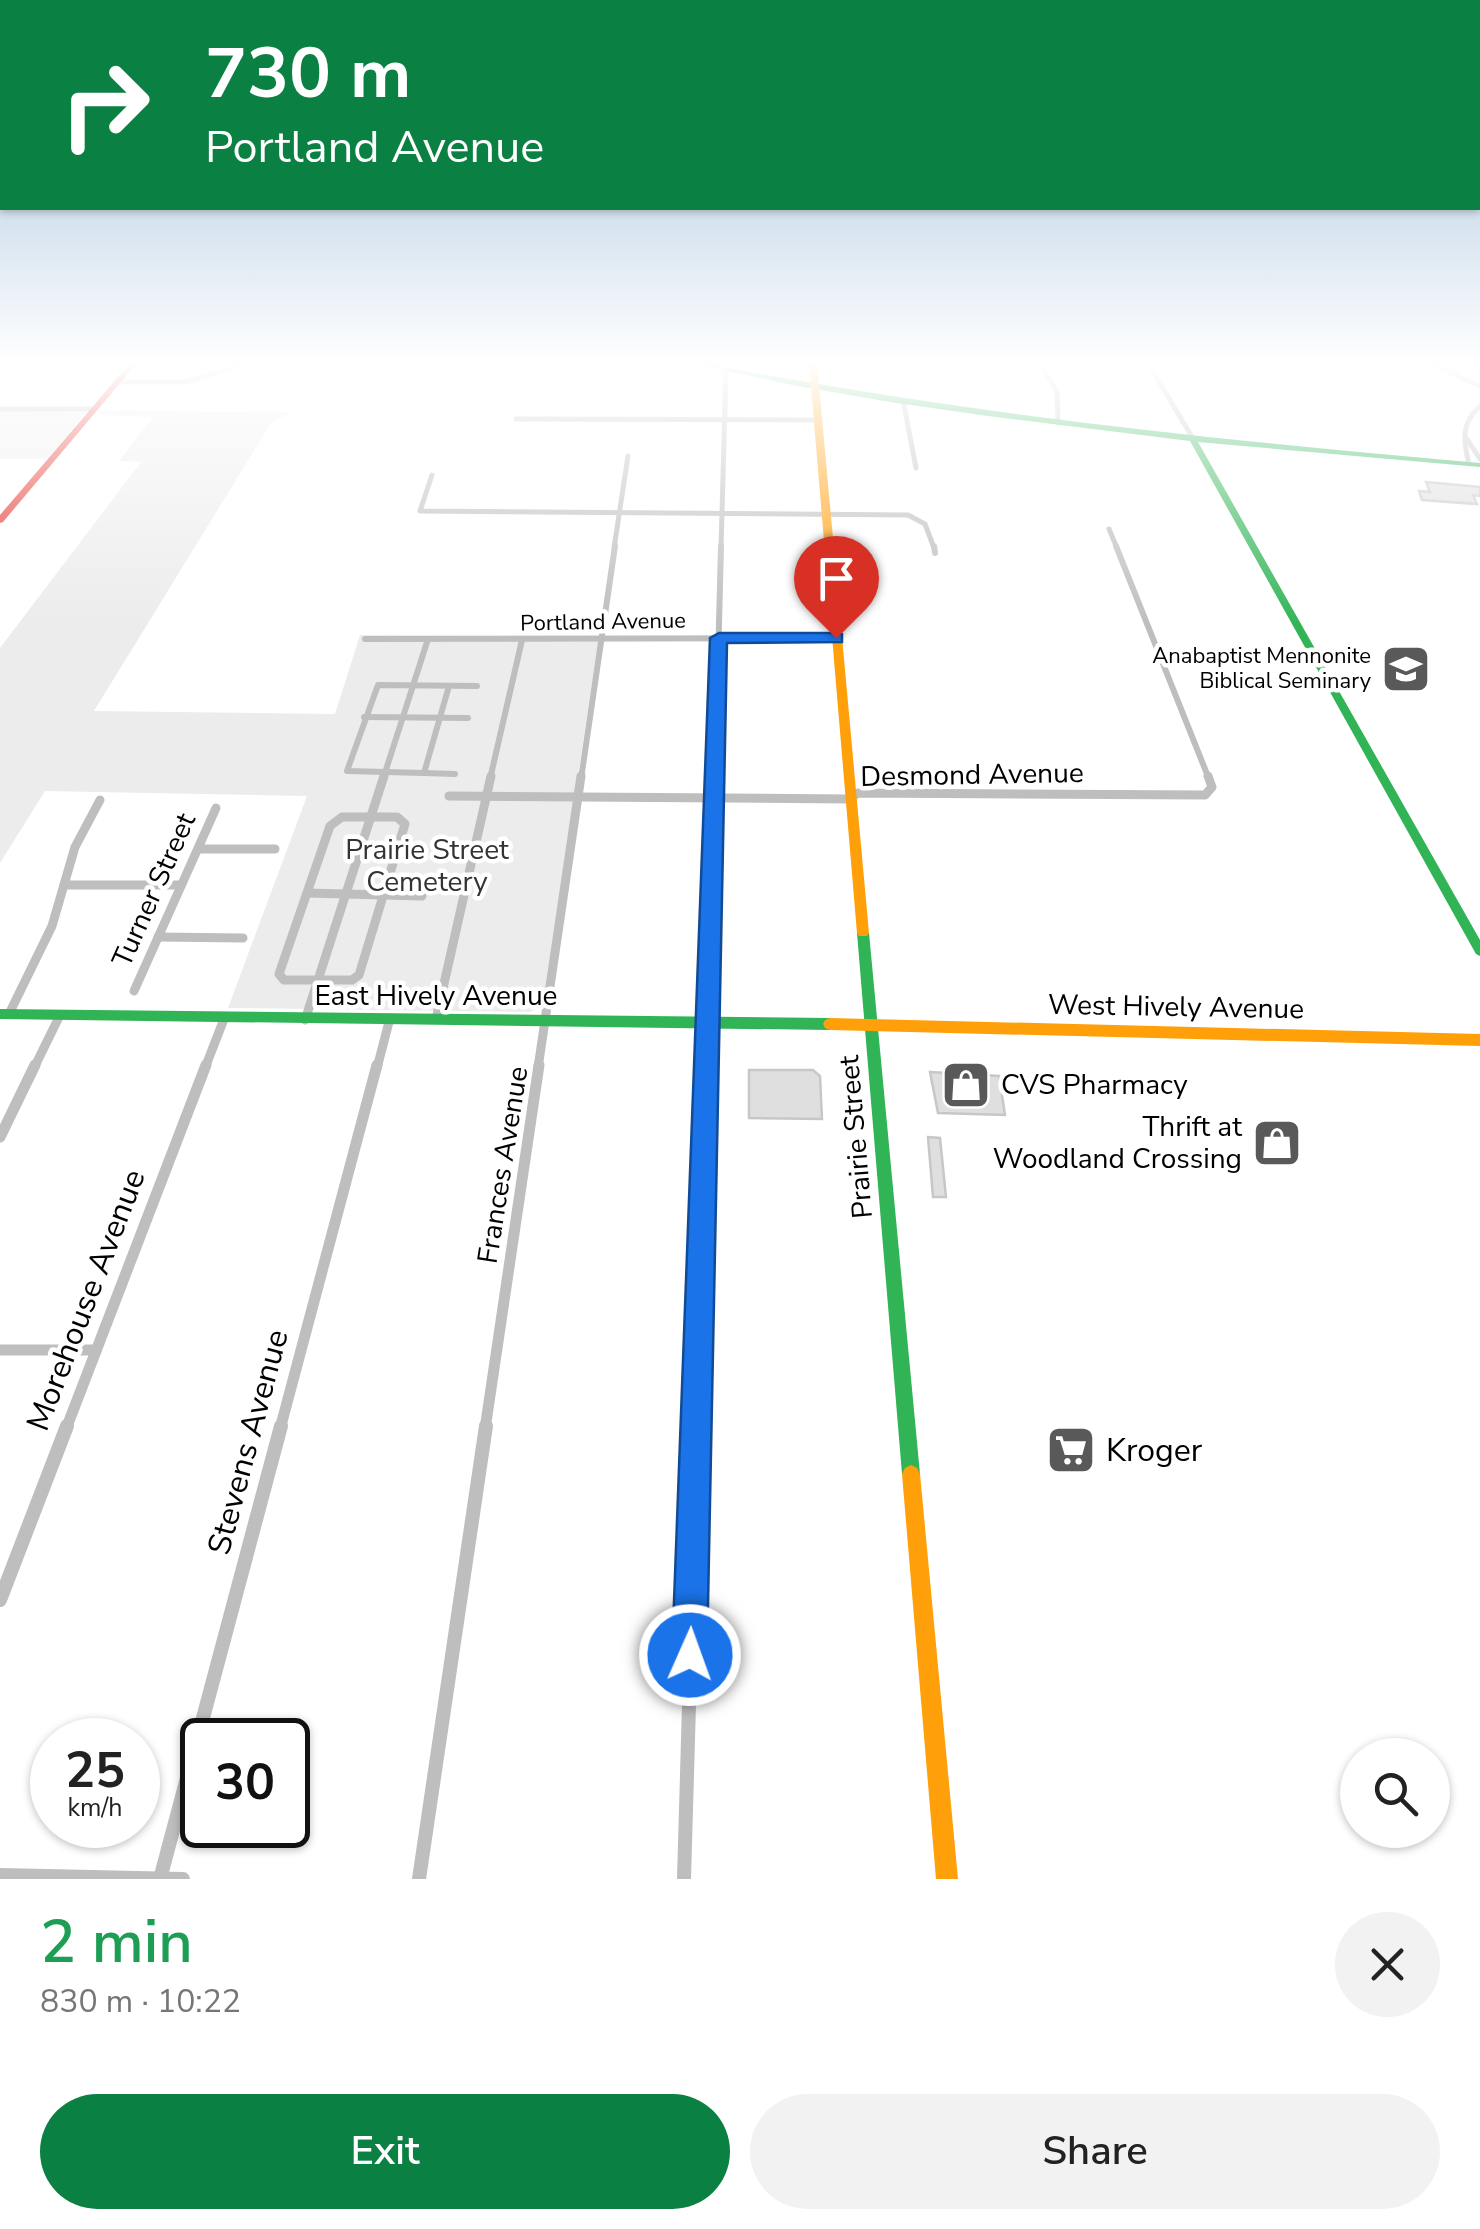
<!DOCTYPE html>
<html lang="en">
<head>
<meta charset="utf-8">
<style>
  :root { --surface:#fff; --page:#f2f2f2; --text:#222; --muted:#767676; --accent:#0b8043 }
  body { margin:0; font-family:"Nunito Sans",sans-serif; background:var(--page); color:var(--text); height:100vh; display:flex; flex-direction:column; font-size:38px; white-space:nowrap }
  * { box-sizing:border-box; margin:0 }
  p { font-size:32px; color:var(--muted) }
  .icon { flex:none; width:55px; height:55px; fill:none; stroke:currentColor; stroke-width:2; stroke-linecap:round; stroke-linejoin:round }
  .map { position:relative; height:1879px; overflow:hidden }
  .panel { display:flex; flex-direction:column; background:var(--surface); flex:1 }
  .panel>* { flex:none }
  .hud { position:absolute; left:0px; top:0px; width:1480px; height:210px; box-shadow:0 2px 8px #0004; background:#0b8043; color:#fff; overflow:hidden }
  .controls { position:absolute; left:1340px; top:1738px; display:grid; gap:20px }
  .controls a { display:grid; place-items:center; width:110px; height:110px; border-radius:50%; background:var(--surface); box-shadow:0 2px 8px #0004; font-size:50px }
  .speed { position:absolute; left:30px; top:1718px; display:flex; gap:20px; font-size:50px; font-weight:700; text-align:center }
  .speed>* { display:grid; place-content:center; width:130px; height:130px; border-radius:50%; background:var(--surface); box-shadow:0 2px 8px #0004; line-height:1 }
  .speed small { font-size:25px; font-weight:400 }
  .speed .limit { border:5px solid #111; border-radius:15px; background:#fff; color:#111 }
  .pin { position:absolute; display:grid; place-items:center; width:85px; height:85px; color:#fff; margin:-102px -42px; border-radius:50% 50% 50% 0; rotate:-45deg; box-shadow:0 0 10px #0007 }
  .pin .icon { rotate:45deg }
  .me { position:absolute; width:110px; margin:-55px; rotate:2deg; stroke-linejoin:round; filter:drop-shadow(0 0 8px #0008) }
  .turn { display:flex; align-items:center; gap:35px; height:210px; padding:0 40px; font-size:45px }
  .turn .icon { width:130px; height:130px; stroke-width:2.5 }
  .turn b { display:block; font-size:70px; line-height:85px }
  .round { display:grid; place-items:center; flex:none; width:105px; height:105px; border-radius:52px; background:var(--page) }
  .headline { display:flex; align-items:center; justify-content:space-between; height:170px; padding:0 40px }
  h1 { font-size:60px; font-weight:600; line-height:75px; color:#1e9e55 }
  .button { display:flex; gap:20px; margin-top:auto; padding:20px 40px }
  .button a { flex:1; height:115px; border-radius:60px; background:var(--accent); color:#fff; font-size:40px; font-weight:600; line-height:115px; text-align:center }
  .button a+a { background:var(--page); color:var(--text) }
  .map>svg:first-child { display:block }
</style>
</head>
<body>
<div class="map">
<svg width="1480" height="1879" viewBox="0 0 1480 1879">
  <rect width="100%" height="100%" fill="#fff"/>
  <!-- green -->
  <g fill="#ececec">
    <polygon points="102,410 290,413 271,423 94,711 335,714 360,635 599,636 544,1000 540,1007 530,1012 228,1008 307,796 45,791 0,863 0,648 141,462 119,461 153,417 97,415"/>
    <polygon points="0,411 86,412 47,459 0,459"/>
  </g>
  <!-- building -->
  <g fill="#dfdfdf" stroke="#c7c7c7" stroke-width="2.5">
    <polygon points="1426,482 1480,487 1480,496 1473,495 1477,504 1422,500 1419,491 1430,492"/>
    <polygon points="749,1070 813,1070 820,1076 822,1119 749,1118"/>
    <polygon points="930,1072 999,1076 1005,1115 938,1113"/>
    <polygon points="928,1137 940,1138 946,1197 933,1197"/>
  </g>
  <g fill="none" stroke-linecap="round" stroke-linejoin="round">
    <!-- street-far4 -->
    <g stroke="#bebebe" stroke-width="5">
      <polyline points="1040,363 1057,392 1058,423"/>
      <polyline points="1148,363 1192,437"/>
      <polyline points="1428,363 1480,386"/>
      <polyline points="116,382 186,382 247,363"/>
      <polyline points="904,405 916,468"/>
      <polyline points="0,409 94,409"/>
      <polyline points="516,419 817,420"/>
      <polyline points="1465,436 1480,459"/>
      <path d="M1469 464C1463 440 1461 423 1480 406"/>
      <polyline points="432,475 420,511 908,515 925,524 934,548"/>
      <polyline points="1109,529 1117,548"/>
      <polyline points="614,548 628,456"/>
      <polyline points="721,548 726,370"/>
    </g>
    <!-- street-far3 -->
    <g stroke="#bebebe" stroke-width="6">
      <polyline points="934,546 935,553"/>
      <polyline points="1116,546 1209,779"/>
      <polyline points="365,639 836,638"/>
      <polyline points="449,686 424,773 347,771 378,685 477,686"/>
      <polyline points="364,717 468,718"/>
      <polyline points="424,773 455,774"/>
      <polyline points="383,779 428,639"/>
      <polyline points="490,779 522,640"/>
      <polyline points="581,779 615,546"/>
      <polyline points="715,779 721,546"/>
    </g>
    <!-- street-far2 -->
    <g stroke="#bebebe" stroke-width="9">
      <polyline points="449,796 850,799 858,793 1205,795 1212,787 1208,776"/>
      <polygon points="342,817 397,817 405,824 359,975 352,980 284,980 279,974 330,826"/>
      <polyline points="198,849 275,849"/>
      <polyline points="64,885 181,885"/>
      <polyline points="307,893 422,896"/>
      <polyline points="158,937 243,938"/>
      <polyline points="134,991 216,808"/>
      <polyline points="9,1014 52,926 75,847 100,800"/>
      <polyline points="436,1019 491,776"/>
      <polyline points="305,1020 384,776"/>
      <polyline points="34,1068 60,1015"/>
      <polyline points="205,1068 224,1019"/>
      <polyline points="377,1068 390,1018"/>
      <polyline points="538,1068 581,776"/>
      <polyline points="707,1068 715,776"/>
    </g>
    <!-- street-far1 -->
    <g stroke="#bebebe" stroke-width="11">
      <polyline points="0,1137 35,1065"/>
      <polyline points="0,1350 96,1350"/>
      <polyline points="66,1429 206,1065"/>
      <polyline points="280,1429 377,1065"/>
      <polyline points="485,1429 539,1065"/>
      <polyline points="697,1429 707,1065"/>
    </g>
    <!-- street -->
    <g stroke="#bebebe" stroke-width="14">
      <polyline points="0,1600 67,1426"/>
      <polyline points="0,1875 183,1879"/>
      <polyline points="160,1879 281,1426"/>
      <polyline points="419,1879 486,1426"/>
      <polyline points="684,1879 697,1426"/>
    </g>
    <!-- fast -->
    <g fill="#30b455" fill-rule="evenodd">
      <path d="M691 363H704C962 414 1219 440 1480 463V467L1198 442 1480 940V956L1476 954 1190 441 988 416 890 402 792 385Z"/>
      <polygon points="863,928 867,930 869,933 920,1474 917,1480 911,1483 905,1480 902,1474 857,933 859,930"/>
      <polygon points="0,1009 830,1018 835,1020 837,1024 835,1028 830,1030 0,1019"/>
    </g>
    <!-- slow -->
    <g fill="#ff9f0a" fill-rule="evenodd">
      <polygon points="809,363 817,363 869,933 867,936 859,936 857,933"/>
      <polygon points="830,1018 1480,1034 1480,1046 830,1030 825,1028 823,1024 825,1020"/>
      <polygon points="911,1465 917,1468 920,1474 958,1879 936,1879 902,1474 905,1468"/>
    </g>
    <!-- jam -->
    <polygon fill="#e5322d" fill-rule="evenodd" points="130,363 137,363 3,522 0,523 0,515"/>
  </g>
  <!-- sky -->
  <linearGradient id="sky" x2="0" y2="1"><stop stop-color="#97b8d8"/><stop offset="0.58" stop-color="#fff"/><stop offset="1" stop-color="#fff" stop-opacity="0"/></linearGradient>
  <rect width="1480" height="626" fill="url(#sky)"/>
  <!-- route -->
  <polygon fill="#1a73e8" stroke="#114b97" stroke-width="2.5" points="836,633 842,634 842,642 727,643 707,1655 702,1668 690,1673 677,1668 672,1655 710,638 719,633"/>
  <!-- icons -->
  <defs>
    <g id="university-square" transform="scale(2.5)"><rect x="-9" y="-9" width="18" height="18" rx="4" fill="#595959" stroke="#fff"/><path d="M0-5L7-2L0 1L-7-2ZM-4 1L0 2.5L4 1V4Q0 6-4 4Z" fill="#fff"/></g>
    <g id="shop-square" transform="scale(2.5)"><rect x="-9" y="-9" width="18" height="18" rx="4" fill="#595959" stroke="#fff"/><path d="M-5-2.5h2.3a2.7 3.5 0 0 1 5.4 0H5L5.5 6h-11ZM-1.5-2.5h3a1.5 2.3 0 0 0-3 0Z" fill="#fff"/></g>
    <g id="supermarket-square" transform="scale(2.5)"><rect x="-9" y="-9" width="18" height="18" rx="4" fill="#595959" stroke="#fff"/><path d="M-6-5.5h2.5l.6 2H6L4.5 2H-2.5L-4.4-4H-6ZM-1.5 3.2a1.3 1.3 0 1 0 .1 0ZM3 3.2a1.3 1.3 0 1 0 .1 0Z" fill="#fff"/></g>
  </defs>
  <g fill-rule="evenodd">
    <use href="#university-square" x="1406" y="669"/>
    <use href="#shop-square" x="966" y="1085"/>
    <use href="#shop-square" x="1277" y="1143"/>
    <use href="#supermarket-square" x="1071" y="1450"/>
  </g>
  <g text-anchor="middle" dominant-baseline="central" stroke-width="9" stroke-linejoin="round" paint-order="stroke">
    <!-- far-street labels -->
    <g font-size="22" fill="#000" stroke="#fff">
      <text transform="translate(603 622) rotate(-1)">Portland Avenue</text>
    </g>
    <!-- far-poi labels -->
    <g font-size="22" fill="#000" stroke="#fff" text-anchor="end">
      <text x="1371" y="656">Anabaptist Mennonite<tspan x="1371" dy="25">Biblical Seminary</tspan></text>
    </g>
    <!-- street labels -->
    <g font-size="28" fill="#000" stroke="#fff">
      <text transform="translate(972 775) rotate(-1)">Desmond Avenue</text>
      <text transform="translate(154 890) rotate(-66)">Turner Street</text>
      <text x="436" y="996">East Hively Avenue</text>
      <text transform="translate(1176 1007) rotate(1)">West Hively Avenue</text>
      <text transform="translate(856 1137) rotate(-95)">Prairie Street</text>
      <text transform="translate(503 1165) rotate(-81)">Frances Avenue</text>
    </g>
    <!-- park labels -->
    <g font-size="28" fill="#333" stroke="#fff">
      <text x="427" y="850">Prairie Street<tspan x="427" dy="32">Cemetery</tspan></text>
    </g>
    <!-- poi labels -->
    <g font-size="28" fill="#000" stroke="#fff" text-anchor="start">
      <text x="1001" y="1085">CVS Pharmacy</text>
      <text x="1242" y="1127" text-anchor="end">Thrift at<tspan x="1242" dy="32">Woodland Crossing</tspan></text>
    </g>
    <!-- near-street labels -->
    <g font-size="32" fill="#000" stroke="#fff">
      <text transform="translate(86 1300) rotate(-69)">Morehouse Avenue</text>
      <text transform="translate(248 1442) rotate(-75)">Stevens Avenue</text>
    </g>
    <!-- near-poi labels -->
    <g font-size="32" fill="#000" stroke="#fff" text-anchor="start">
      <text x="1106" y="1450">Kroger</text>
    </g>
  </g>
</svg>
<div class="controls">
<a><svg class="icon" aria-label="search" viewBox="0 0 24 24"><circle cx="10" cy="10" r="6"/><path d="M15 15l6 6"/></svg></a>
</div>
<div class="speed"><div>25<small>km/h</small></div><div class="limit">30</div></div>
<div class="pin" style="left:836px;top:638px;background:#d93025"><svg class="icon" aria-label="arrive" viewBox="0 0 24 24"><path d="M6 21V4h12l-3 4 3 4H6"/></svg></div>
<svg class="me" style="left:690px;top:1655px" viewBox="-20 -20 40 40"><circle r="17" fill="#1a73e8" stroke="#fff" stroke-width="3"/><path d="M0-11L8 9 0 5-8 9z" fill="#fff"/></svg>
<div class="hud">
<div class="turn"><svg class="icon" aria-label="right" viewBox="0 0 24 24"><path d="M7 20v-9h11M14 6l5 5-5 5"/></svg><div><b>730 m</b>Portland Avenue</div></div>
</div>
</div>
<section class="panel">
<div class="headline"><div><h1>2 min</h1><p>830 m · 10:22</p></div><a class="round"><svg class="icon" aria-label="close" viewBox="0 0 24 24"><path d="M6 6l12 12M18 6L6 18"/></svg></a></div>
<div class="button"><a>Exit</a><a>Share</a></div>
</section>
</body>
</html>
